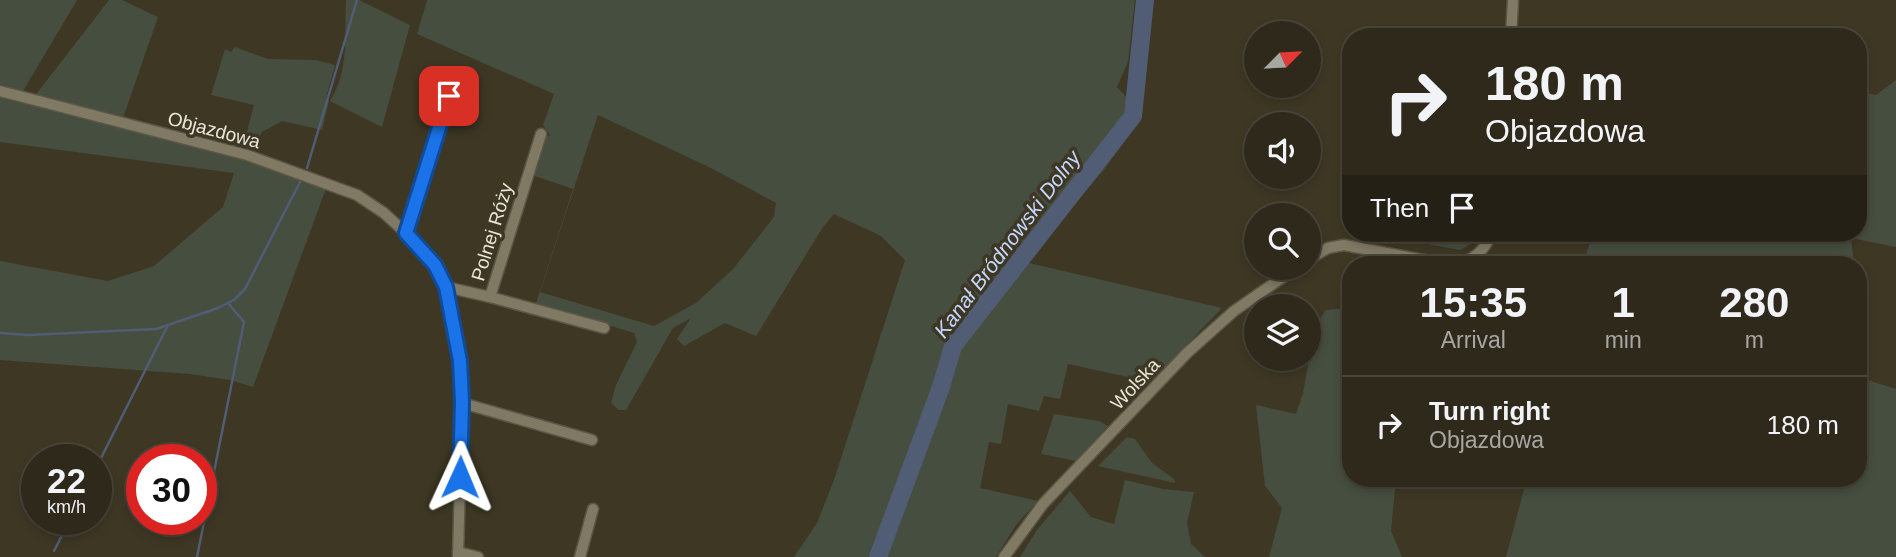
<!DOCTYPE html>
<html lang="en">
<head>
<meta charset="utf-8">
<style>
  :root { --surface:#2e291b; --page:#363124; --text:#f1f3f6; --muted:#a7a6a3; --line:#49453a }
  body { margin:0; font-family:Helvetica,sans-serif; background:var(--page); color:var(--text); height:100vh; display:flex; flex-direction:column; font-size:26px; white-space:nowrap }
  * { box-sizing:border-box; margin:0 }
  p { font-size:23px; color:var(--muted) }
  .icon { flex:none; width:38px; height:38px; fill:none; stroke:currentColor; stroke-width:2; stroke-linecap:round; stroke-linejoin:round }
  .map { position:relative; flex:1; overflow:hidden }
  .panel { position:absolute; left:1342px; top:256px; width:525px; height:231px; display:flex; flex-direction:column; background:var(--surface); border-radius:28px; box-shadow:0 4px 10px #0003,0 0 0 2px var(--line) }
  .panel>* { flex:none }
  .hud { position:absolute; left:1342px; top:28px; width:525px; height:214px; border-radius:28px; box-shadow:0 4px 10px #0003,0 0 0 2px var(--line); background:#2e291b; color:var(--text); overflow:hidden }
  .needle { width:46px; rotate:66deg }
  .controls { position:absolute; left:1244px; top:21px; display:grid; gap:14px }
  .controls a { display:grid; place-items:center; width:77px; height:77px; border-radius:50%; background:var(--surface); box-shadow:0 4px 10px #0003,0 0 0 2px var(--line); font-size:35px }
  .speed { position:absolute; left:21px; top:444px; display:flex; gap:14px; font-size:35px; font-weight:700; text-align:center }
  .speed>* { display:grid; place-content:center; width:91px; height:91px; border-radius:50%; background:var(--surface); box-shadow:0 4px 10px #0003,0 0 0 2px var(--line); line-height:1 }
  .speed small { font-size:18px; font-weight:400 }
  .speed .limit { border:10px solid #d22; background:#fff; color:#111 }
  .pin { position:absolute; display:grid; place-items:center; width:60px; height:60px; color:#fff; margin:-30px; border-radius:14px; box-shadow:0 4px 10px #0006 }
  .me { position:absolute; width:77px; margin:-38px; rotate:1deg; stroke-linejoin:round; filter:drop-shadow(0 0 5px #0008) }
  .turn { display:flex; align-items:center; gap:24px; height:147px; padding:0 28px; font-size:32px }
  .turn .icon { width:91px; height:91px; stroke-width:2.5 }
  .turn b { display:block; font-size:49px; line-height:60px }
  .then { display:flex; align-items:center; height:66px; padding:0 28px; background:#0003; gap:14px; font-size:26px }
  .eta { display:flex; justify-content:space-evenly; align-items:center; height:119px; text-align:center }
  .eta b { font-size:42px; font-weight:600; line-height:49px }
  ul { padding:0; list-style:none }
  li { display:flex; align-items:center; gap:21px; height:98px; padding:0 28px; border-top:2px solid var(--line) }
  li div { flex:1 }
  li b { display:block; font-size:26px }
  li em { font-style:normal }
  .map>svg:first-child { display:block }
</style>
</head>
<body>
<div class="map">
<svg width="1896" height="557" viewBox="0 0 1896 557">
  <rect width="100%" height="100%" fill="#3e3724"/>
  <!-- green -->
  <g fill="#464e40" fill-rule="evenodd">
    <polygon points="0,0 77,0 23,91 0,84"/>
    <polygon points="109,0 122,0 158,17 123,118 34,97"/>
    <path d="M346 0H359L410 25 382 127 330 101C350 69 344 35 346 0Z"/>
    <path d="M427 0H1135L1128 62 1117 87 1128 99 1140 105 1133 130 1103 171 1025 262 1222 308 1151 382 1068 364 1060 399 1044 396 1039 411 1008 404 1001 444 989 442 980 488 1038 501 1016 525 996 557H794L817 523 834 480 905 260 881 236 834 214 823 227 756 336 725 323 684 346 677 339 691 318 673 328 626 410H619L611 403 616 385 637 342 634 333 536 303 573 189 532 175 543 139 550 135 543 125 554 94 417 34ZM598 115 713 169 776 203 774 217 733 269 696 303 654 326 540 292ZM1014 259 1024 263 963 341 951 334Z"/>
    <polygon points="235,47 268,59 316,60 335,65 326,98 329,101 322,130 282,121 262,132 255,146 244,143 254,105 211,95 225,49 231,52"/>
    <polygon points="1896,80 1896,247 1851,238 1854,264 1583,264 1593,233 1858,233 1859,91 1876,95"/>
    <polygon points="0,94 237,156 297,176 299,180 328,183 253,387 230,380 190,374 0,360 0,261 108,281 154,266 223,207 234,173 0,142"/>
    <polygon points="1392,233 1481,233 1474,242 1460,250 1390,237"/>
    <polygon points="1859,296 1866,351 1867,380 1896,389 1896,557 1506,557 1527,478 1858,478"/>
    <polygon points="1351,308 1351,478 1396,478 1391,531 1402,557 1269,557 1282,508 1265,486 1256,405 1296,414 1303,393 1315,326 1326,310"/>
    <polygon points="1054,414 1099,421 1108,426 1076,461 1041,454"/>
    <polygon points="1127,437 1135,439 1152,463 1174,479 1175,483 1098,466"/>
    <polygon points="1125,480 1163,489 1194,492 1187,523 1191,544 1205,557 1020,557 1037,530 1070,491 1091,517 1114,524"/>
  </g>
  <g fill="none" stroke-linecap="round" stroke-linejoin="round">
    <!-- stream -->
    <g stroke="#515c75" stroke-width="2.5">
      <polyline points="307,168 357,0"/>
      <polyline points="0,333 29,335 156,329 218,308 234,300 245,289 300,182"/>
      <polyline points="96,468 167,327"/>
      <polyline points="54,551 70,520"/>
      <polyline points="197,557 244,322 228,303"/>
    </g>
    <!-- river -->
    <polyline stroke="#515c75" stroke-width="18" points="878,557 941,387 953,346 1133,116 1145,0"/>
    <!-- minor casing -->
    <g stroke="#5b5645" stroke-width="13">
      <g id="minor">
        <polyline points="1511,37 1513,0"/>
        <polyline points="0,91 247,155 357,195 384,213 408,235 435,265 446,287 460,361 462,403 458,557"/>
        <polyline points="406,233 449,96"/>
        <polyline points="1309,259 1328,248 1344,245 1445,264"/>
        <path d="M1455 264C1472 262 1486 250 1491 233"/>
        <polyline points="446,287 490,297 541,134"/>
        <polyline points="490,297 604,328"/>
        <polyline points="462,403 592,440"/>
        <polyline points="458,552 478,557"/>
        <polyline points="580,557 593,509"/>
        <polyline points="1004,557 1043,504 1187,353 1234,311 1296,268"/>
      </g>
    </g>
    <!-- minor -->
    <use href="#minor" stroke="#807964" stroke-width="10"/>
  </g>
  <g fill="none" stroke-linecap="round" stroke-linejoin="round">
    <!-- route casing -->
    <g stroke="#114b97" stroke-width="18">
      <polyline id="route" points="449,96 406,233 435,265 446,287 460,361 462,402 460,477"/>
    </g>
    <!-- route -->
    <use href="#route" stroke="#1a73e8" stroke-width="12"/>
  </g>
  <g text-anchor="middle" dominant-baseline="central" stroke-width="7" stroke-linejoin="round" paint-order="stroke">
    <!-- street labels -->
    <g font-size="19" fill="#e9e5d9" stroke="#3e3724">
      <text transform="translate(214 130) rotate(15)">Objazdowa</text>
      <text transform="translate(492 232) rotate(-73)">Polnej Róży</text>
      <text transform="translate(1135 384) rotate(-47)">Wolska</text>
    </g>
    <!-- water labels -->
    <g font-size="21" font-style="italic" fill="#c4d7ff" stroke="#3e3724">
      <text transform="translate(1007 244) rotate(-53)">Kanał Bródnowski Dolny</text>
    </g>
  </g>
</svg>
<div class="controls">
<a><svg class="needle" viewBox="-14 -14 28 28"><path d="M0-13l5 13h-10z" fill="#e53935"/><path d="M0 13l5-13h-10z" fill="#a7a6a3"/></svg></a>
<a><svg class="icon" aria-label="sound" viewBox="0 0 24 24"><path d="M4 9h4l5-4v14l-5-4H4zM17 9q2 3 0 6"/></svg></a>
<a><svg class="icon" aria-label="search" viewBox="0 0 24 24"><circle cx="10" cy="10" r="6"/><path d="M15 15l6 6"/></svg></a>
<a><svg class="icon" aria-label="layers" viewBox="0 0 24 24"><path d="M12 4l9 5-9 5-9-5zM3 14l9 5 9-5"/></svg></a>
</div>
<div class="speed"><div>22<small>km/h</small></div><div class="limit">30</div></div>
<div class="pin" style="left:449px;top:96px;background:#d93025"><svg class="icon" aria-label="arrive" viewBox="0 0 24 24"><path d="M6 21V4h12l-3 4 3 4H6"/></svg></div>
<svg class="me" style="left:460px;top:477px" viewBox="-20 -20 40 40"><path d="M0-17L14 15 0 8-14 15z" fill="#1a73e8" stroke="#fff" stroke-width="4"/></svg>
<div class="hud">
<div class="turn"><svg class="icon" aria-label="right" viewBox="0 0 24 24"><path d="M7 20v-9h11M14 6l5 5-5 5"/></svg><div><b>180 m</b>Objazdowa</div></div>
<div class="then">Then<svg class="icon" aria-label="arrive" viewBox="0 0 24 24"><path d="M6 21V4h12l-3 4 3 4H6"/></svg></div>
</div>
<section class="panel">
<div class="eta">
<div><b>15:35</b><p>Arrival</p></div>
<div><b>1</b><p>min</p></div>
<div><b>280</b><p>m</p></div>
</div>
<ul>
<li><svg class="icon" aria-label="right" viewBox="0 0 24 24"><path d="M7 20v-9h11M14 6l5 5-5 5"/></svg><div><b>Turn right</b><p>Objazdowa</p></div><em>180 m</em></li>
</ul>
</section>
</div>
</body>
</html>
